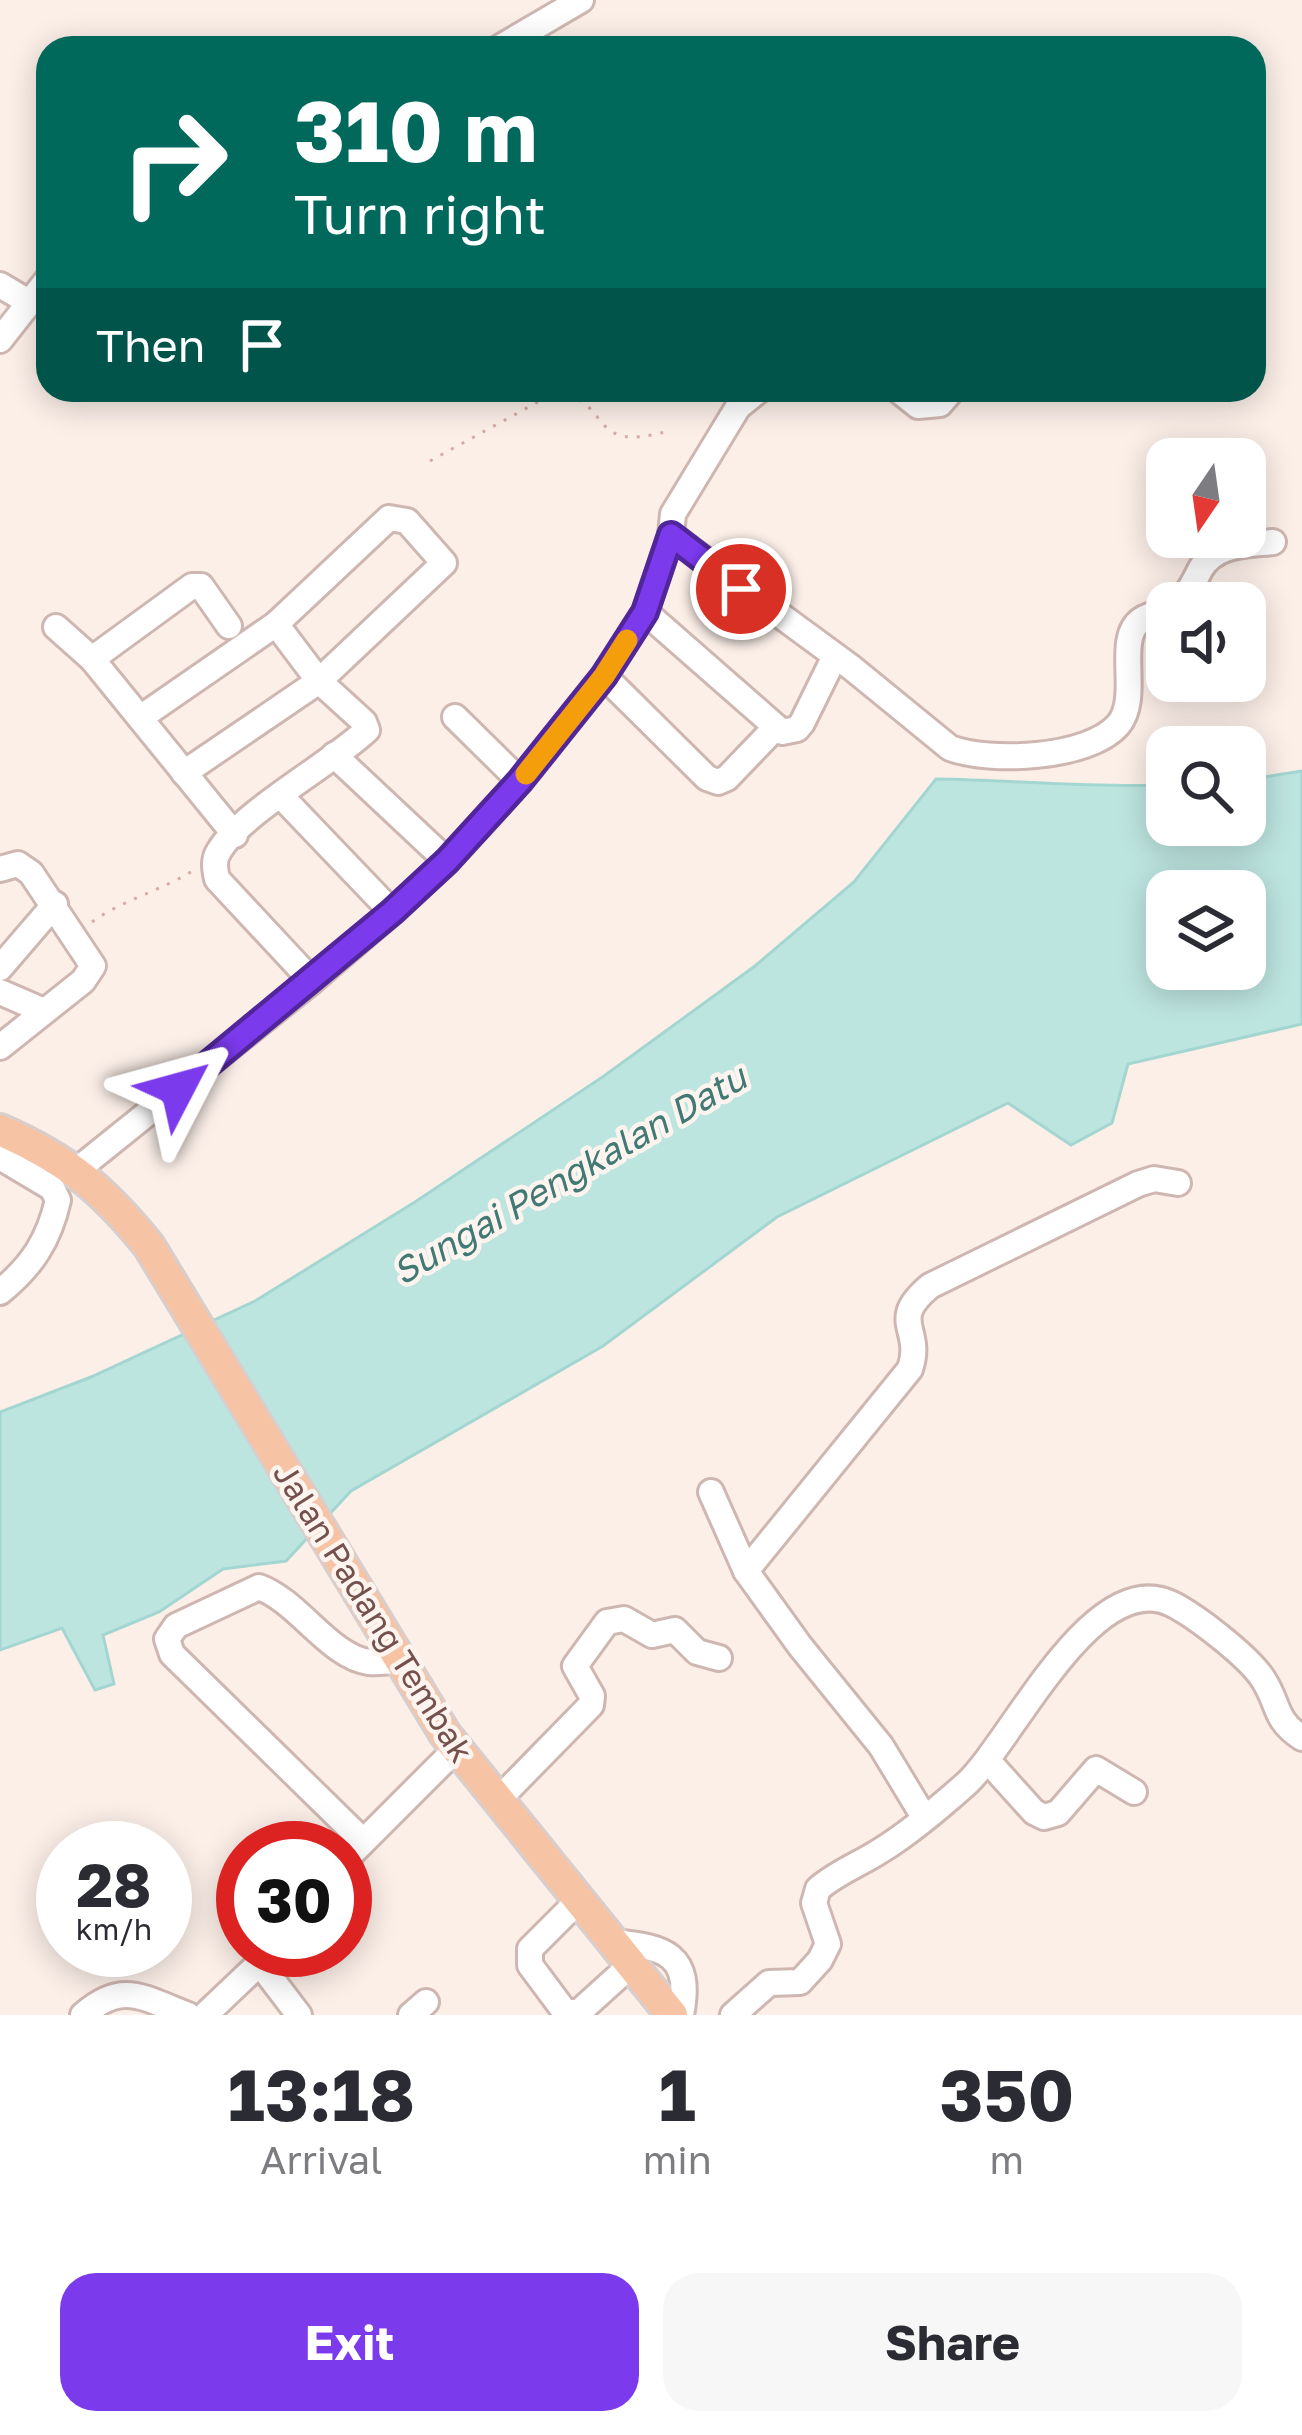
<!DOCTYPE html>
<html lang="en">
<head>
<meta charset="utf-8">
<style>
  :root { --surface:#fff; --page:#f7f7f7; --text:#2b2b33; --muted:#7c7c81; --accent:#7c3aed }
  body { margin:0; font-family:"Golos Text",sans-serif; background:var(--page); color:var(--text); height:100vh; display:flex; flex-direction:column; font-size:45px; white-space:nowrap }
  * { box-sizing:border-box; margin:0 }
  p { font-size:39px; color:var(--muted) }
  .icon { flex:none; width:66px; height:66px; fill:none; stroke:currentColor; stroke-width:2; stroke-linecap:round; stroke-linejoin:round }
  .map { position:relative; height:2015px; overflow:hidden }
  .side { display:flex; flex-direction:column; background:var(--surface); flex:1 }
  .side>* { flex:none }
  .hud { position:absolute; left:36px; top:36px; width:1230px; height:366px; border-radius:36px; box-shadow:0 6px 30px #0003; background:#00695c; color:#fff; overflow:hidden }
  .needle { width:78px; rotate:193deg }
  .controls { position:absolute; left:1146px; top:438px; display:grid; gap:24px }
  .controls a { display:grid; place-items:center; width:120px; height:120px; border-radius:24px; background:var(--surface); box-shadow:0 6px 30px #0003; font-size:60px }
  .speed { position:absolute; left:36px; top:1821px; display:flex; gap:24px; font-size:60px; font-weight:700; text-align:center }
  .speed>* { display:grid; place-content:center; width:156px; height:156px; border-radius:50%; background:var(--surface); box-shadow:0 6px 30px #0003; line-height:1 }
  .speed small { font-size:30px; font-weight:400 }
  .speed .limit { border:18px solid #d22; background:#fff; color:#111 }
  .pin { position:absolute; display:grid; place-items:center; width:102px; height:102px; color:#fff; margin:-51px; border:6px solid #fff; border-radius:50%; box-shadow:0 3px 12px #0007 }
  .me { position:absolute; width:132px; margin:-66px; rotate:51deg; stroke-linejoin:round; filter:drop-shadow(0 0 9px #0008) }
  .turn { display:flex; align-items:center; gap:42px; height:252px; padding:0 60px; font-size:54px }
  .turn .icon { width:156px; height:156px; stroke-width:2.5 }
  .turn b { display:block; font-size:84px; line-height:102px }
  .then { display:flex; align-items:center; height:114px; padding:0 60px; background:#0003; gap:24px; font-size:45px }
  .eta { display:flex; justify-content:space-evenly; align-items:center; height:204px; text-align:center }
  .eta b { font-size:72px; font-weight:700; line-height:84px }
  .action { display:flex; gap:24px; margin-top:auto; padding:24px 60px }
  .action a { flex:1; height:138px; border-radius:36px; background:var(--accent); color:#fff; font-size:48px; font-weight:700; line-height:138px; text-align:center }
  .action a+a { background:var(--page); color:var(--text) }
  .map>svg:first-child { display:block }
</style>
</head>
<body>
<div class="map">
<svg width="1302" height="2015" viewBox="0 0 1302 2015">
  <rect width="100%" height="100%" fill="#fcefe8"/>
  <!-- water -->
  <path fill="#bde5e0" stroke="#a4d6d1" stroke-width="3" fill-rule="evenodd" d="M1302 771V1024L1128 1064 1112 1123 1071 1145 1008 1103 777 1217 603 1346 351 1491 286 1561 223 1569 159 1612 103 1635 114 1684 95 1690 62 1628 0 1650V1412L91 1377 255 1301 415 1202 604 1076 755 966 854 882 936 779C1014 780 1090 788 1167 785V825H1245V780ZM1167 891H1245V969H1167Z"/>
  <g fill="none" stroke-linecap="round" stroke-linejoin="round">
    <!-- minor casing -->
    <g stroke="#cfb7b1" stroke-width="30">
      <g id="minor">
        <polyline points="499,48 581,0"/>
        <polyline points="0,285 27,301"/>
        <polyline points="0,340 48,279"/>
        <polyline points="898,390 918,406 940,404 952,390"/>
        <path d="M671 535 852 668 950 748C989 763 1088 759 1118 725 1142 697 1114 639 1141 620 1148 615 1159 613 1167 611"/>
        <path d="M1178 603C1189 592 1193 584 1200 570 1215 543 1247 545 1273 542"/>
        <polyline points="645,612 782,732 797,729 802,723 835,656"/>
        <path d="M276 624 319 681 364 722 367 730C331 764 242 812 219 851 213 860 215 869 217 879L312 981"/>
        <polyline points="56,627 92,659 235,835"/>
        <polyline points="92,659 192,586 201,586 229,626"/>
        <polyline points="604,676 707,778 718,782 727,778 775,728"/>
        <polyline points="455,717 520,781"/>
        <polyline points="140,718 276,624 389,518 407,521 444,563 319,681 184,773"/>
        <polyline points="334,755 447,861"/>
        <polyline points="281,796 392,912"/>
        <polyline points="0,869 18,864 31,873 93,966 83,981 0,1047"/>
        <polyline points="0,968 55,904"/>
        <polyline points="0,992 44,1011"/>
        <path d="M0 1157 52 1188 58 1200C49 1240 32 1266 0 1292"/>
        <polyline points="77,1170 312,981 392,912 447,861 520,781 604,676 645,612 671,535 673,514 738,407 759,390"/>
        <polyline points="711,1492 746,1571 800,1646 881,1746 924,1817"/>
        <path d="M746 1571 910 1369C924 1328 887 1322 930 1286L1138 1184 1154 1179 1178 1183"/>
        <polyline points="988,1761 1034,1812 1044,1817 1058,1813 1096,1769 1134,1792"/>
        <polyline points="498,1800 591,1705 592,1696 575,1666 607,1622 624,1619 652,1635 675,1630 697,1652 719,1658"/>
        <path d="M363 1841 172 1654 167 1639 176 1626 259 1587C298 1601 330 1657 369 1662 378 1663 389 1661 398 1661"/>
        <polyline points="345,1860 457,1748"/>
        <polyline points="579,1900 530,1949 530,1965 565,2012 579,2012 631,1965"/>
        <path d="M613 1942C665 1947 693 1954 681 2015"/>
        <polyline points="263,1950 264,1969 299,2015"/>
        <path d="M83 2015C123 1980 143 1998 188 2015"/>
        <polyline points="205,2015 263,1960"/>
        <polyline points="411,2015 426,2002"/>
        <path d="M733 2015 769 1983 800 1982 820 1960 828 1944 814 1903 818 1889C836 1873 860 1864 880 1851 910 1833 940 1807 966 1784 1012 1742 1093 1565 1172 1604 1196 1616 1249 1657 1263 1679 1280 1705 1273 1719 1302 1738"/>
      </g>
    </g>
    <!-- major casing -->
    <g stroke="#d8cecd" stroke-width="36">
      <path id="major" d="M0 1130C67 1159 104 1190 149 1246L445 1734 672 2015"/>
    </g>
    <!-- path -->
    <g stroke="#d5aba4" stroke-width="3" stroke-dasharray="3 9" stroke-linecap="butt">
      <path d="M430 461 556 392C616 402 584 456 672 430"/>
      <path d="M92 922C124 899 161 891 194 870"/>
    </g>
    <!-- minor -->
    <use href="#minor" stroke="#fff" stroke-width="24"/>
    <!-- major -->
    <use href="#major" stroke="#f6c3a4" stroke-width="30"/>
  </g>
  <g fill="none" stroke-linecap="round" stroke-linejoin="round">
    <!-- route casing -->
    <g stroke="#51269a" stroke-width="30">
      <polyline id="route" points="178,1089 392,912 447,861 520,781 604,676 645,612 671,535 741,589"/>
    </g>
    <!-- route -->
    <use href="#route" stroke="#7c3aed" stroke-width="21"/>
    <!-- slow -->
    <polyline stroke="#f59e0b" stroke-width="21" points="526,774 604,676 627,640"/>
  </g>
  <g text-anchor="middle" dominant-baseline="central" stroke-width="9" stroke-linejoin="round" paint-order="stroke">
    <!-- street labels -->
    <g font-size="33" fill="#75514d" stroke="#fef4ef">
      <text transform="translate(374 1612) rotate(58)">Jalan Padang Tembak</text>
    </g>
    <!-- water labels -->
    <g font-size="36" font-style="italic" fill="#417974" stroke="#fef4ef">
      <text transform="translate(569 1174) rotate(-30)">Sungai Pengkalan Datu</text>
    </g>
  </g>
</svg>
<div class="controls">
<a><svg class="needle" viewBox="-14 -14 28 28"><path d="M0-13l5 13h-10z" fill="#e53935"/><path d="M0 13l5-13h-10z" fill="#7c7c81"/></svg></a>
<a><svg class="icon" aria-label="sound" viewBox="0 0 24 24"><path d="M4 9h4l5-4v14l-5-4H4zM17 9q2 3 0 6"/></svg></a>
<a><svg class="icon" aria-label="search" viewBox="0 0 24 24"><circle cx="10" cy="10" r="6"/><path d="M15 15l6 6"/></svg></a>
<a><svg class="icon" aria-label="layers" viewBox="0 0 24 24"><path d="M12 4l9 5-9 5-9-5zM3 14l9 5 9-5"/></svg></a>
</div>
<div class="speed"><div>28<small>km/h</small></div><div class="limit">30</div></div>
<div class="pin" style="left:741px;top:589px;background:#d93025"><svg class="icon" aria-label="arrive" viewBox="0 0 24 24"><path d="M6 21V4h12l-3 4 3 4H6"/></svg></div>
<svg class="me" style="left:178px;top:1089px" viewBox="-20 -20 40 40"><path d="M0-17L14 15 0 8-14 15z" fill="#7c3aed" stroke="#fff" stroke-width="4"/></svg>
<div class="hud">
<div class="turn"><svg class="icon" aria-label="right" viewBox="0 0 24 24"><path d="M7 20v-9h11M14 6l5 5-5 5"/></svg><div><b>310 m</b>Turn right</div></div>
<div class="then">Then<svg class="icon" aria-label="arrive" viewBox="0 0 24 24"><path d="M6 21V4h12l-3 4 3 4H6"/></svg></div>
</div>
</div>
<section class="side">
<div class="eta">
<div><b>13:18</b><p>Arrival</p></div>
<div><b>1</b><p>min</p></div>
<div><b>350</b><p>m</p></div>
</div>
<div class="action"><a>Exit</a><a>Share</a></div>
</section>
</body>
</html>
